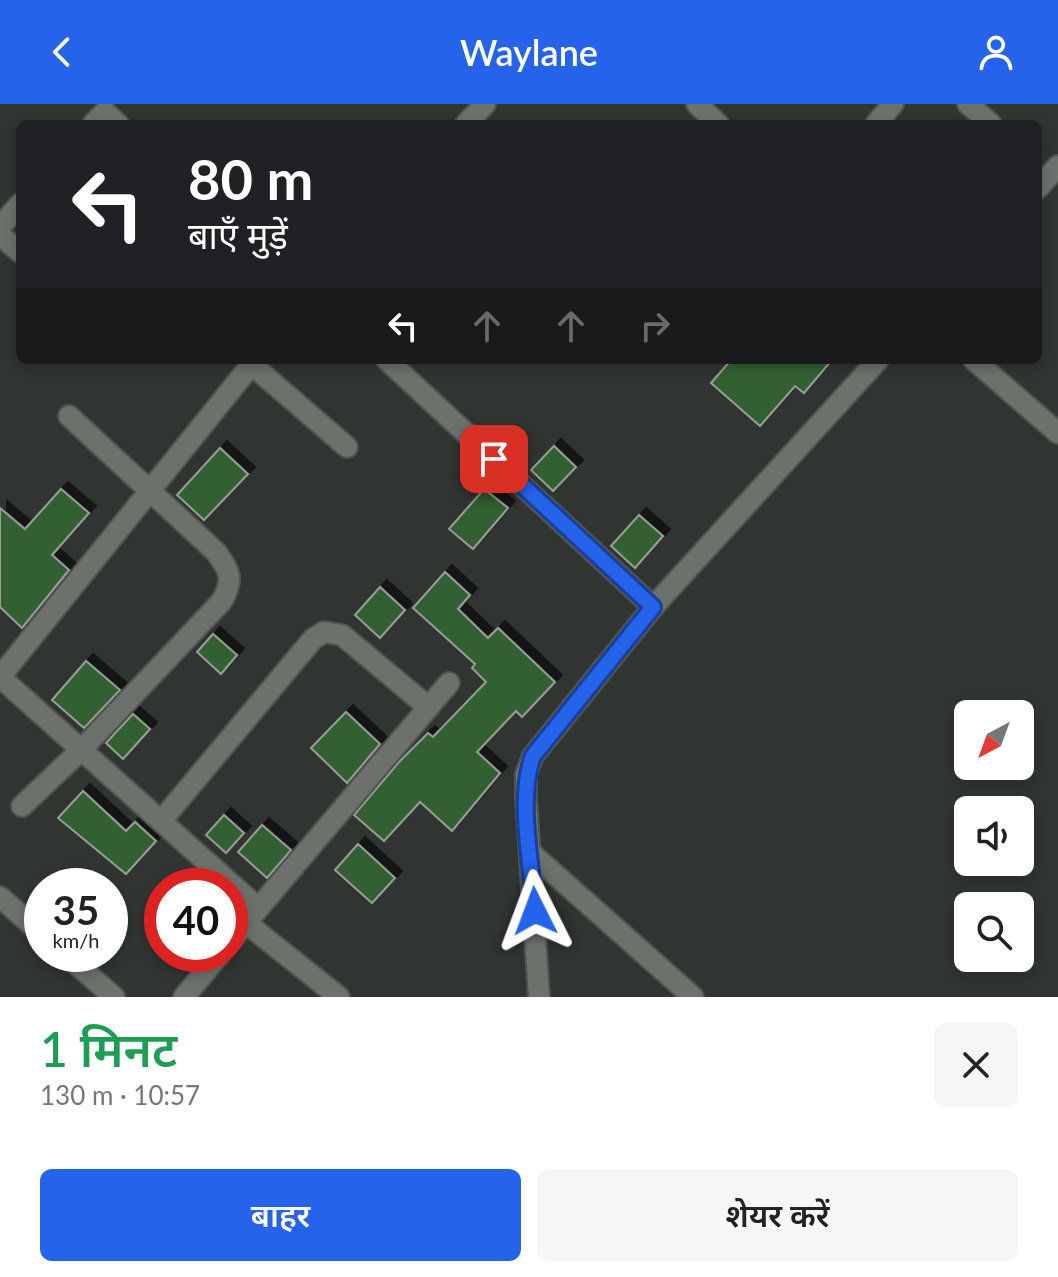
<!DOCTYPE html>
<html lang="hi">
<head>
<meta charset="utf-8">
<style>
  :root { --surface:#fff; --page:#f6f6f6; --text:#222; --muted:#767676; --accent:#2563eb }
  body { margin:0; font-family:Lato,"Noto Sans Devanagari",sans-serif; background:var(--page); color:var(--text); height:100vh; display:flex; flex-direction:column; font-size:30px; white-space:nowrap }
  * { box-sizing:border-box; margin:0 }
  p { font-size:26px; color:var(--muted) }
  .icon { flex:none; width:44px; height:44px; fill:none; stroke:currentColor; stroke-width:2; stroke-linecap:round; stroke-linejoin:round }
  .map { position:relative; height:893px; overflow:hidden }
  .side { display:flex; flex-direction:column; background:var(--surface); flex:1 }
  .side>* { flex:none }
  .hud { position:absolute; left:16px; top:16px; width:1026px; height:244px; border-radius:12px; box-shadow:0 4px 12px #0003; background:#202124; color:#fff; overflow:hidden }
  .needle { width:52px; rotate:221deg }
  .fabs { position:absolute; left:954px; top:596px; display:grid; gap:16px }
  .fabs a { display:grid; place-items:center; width:80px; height:80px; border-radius:12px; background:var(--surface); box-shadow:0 4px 12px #0003; font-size:40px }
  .speed { position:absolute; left:24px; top:764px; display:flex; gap:16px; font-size:40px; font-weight:700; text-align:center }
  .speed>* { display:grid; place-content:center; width:104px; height:104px; border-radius:50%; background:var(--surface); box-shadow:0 4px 12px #0003; line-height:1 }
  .speed small { font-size:20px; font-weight:400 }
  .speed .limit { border:12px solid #d22; background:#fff; color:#111 }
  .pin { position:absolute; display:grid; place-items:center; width:68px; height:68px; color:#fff; margin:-34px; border-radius:16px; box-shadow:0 4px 12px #0006 }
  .me { position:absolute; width:88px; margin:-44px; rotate:357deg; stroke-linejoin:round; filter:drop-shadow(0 0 6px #0008) }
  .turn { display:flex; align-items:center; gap:28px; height:168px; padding:0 40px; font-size:36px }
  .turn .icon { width:104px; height:104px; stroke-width:2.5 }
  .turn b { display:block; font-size:56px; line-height:68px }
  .lanes { display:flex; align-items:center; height:76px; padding:0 40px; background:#0003; justify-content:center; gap:40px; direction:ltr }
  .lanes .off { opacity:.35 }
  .round { display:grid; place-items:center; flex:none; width:84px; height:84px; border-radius:12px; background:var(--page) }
  .overview { display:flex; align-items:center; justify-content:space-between; height:136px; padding:0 40px }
  h1 { font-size:48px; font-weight:600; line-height:60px; color:#1e9e55 }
  .cta { display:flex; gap:16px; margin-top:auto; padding:16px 40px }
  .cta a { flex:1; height:92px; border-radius:12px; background:var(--accent); color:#fff; font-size:32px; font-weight:600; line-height:92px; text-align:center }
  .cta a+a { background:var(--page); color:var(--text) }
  header { display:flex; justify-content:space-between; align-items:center; height:104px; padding:0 40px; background:var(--accent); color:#fff; font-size:36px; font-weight:600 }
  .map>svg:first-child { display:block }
</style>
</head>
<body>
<header><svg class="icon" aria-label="back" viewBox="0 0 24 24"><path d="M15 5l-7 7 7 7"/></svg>Waylane<svg class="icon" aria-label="person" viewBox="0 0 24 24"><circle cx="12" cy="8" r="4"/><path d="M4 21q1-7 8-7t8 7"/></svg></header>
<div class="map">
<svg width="1058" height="893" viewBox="0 0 1058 893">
  <defs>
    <filter id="shadow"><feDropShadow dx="7" dy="-7" stdDeviation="0" flood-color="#0009"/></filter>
  </defs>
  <rect width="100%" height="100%" fill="#313531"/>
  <!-- building -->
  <g fill="#316131" stroke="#989d98" stroke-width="2" filter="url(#shadow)">
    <polygon points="731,256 832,256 804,289 795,282 760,322 711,279"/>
    <polygon points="554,342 576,363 553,387 531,366"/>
    <polygon points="220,344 248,370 204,416 177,391"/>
    <polygon points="61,385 89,409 52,451 69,466 22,524 0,503 0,404 25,425"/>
    <polygon points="484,385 508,404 473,445 449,425"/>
    <polygon points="639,411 663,432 635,464 611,442"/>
    <polygon points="445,468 470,491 458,505 488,534 498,524 555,578 522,613 516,607 477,648 500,669 452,727 420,698 384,737 354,711 399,658 428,629 433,633 486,578 472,564 475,560 413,504"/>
    <polygon points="380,483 405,506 380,534 355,511"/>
    <polygon points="213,530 237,551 221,570 197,548"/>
    <polygon points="86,557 120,586 84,624 52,596"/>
    <polygon points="346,608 380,640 347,679 311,644"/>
    <polygon points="133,610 150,625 123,655 106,639"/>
    <polygon points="83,687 126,727 135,718 156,737 126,770 58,714"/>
    <polygon points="224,711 244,729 226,749 206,731"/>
    <polygon points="262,721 291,746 267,774 238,748"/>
    <polygon points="358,740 395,774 372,799 335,766"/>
  </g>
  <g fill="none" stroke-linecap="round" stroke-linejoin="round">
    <!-- street casing -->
    <g stroke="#505450" stroke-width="24">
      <g id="street">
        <polyline points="968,0 991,20"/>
        <polyline points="93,20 105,8 118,20"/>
        <polyline points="466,20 485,0"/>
        <polyline points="876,20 893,0"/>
        <polyline points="1038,84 1058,62"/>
        <polyline points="0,123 20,100"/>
        <polyline points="0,131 20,148"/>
        <polyline points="387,256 653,503"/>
        <polyline points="251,260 347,343"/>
        <polyline points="0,573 255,256"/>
        <polyline points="0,573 258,804"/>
        <path d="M22 702 81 646 222 497C234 475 230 467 216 448L69 312"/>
        <polyline points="162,716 313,535 324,528 342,531 427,602"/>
        <polyline points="532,750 693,893"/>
        <polyline points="0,793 42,830"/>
        <polyline points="246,819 339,893"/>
        <polyline points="230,838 449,579"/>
        <polyline points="65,850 114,893"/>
        <polyline points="184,893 220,850"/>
      </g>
    </g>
    <!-- secondary casing -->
    <g stroke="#505450" stroke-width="24">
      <g id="secondary">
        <polyline points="697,0 718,20"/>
        <polyline points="974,256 1058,329"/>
        <polyline points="539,893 526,693 526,670 533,652 653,503 878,256"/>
      </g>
    </g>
    <!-- street -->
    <use href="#street" stroke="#6c716c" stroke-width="20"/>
    <!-- secondary -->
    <use href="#secondary" stroke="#6c716c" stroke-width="20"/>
  </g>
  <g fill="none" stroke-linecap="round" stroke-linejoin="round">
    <!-- route casing -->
    <g stroke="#184099" stroke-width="20">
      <path id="route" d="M494 355 653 503 533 652C517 694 532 762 535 807"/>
    </g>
    <!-- route -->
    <use href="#route" stroke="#2563eb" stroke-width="14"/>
  </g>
</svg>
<div class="fabs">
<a><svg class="needle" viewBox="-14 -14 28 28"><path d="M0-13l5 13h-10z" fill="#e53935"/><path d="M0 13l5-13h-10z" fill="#767676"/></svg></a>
<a><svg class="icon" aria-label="sound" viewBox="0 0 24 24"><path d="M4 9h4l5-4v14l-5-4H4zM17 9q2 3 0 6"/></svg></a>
<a><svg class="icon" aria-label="search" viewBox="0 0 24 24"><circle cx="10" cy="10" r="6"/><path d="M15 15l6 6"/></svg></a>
</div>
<div class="speed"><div>35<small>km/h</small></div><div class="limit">40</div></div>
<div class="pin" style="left:494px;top:355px;background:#d93025"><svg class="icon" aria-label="arrive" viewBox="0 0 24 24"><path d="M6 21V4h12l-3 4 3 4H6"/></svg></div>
<svg class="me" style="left:535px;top:807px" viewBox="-20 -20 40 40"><path d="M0-17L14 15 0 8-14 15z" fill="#2563eb" stroke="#fff" stroke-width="4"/></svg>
<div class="hud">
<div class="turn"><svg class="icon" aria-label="left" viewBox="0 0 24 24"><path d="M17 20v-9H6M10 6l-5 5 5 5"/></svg><div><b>80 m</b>बाएँ मुड़ें</div></div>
<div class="lanes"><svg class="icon" aria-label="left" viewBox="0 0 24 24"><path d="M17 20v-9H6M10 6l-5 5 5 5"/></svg><svg class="icon off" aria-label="ahead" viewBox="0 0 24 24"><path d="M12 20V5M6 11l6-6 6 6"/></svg><svg class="icon off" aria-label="ahead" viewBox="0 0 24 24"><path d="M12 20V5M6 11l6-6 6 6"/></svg><svg class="icon off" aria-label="right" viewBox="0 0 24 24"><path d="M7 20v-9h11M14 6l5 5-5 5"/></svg></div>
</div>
</div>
<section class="side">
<div class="overview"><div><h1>1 मिनट</h1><p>130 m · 10:57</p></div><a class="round"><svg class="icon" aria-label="close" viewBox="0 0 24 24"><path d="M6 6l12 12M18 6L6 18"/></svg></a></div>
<div class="cta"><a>बाहर</a><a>शेयर करें</a></div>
</section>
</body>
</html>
